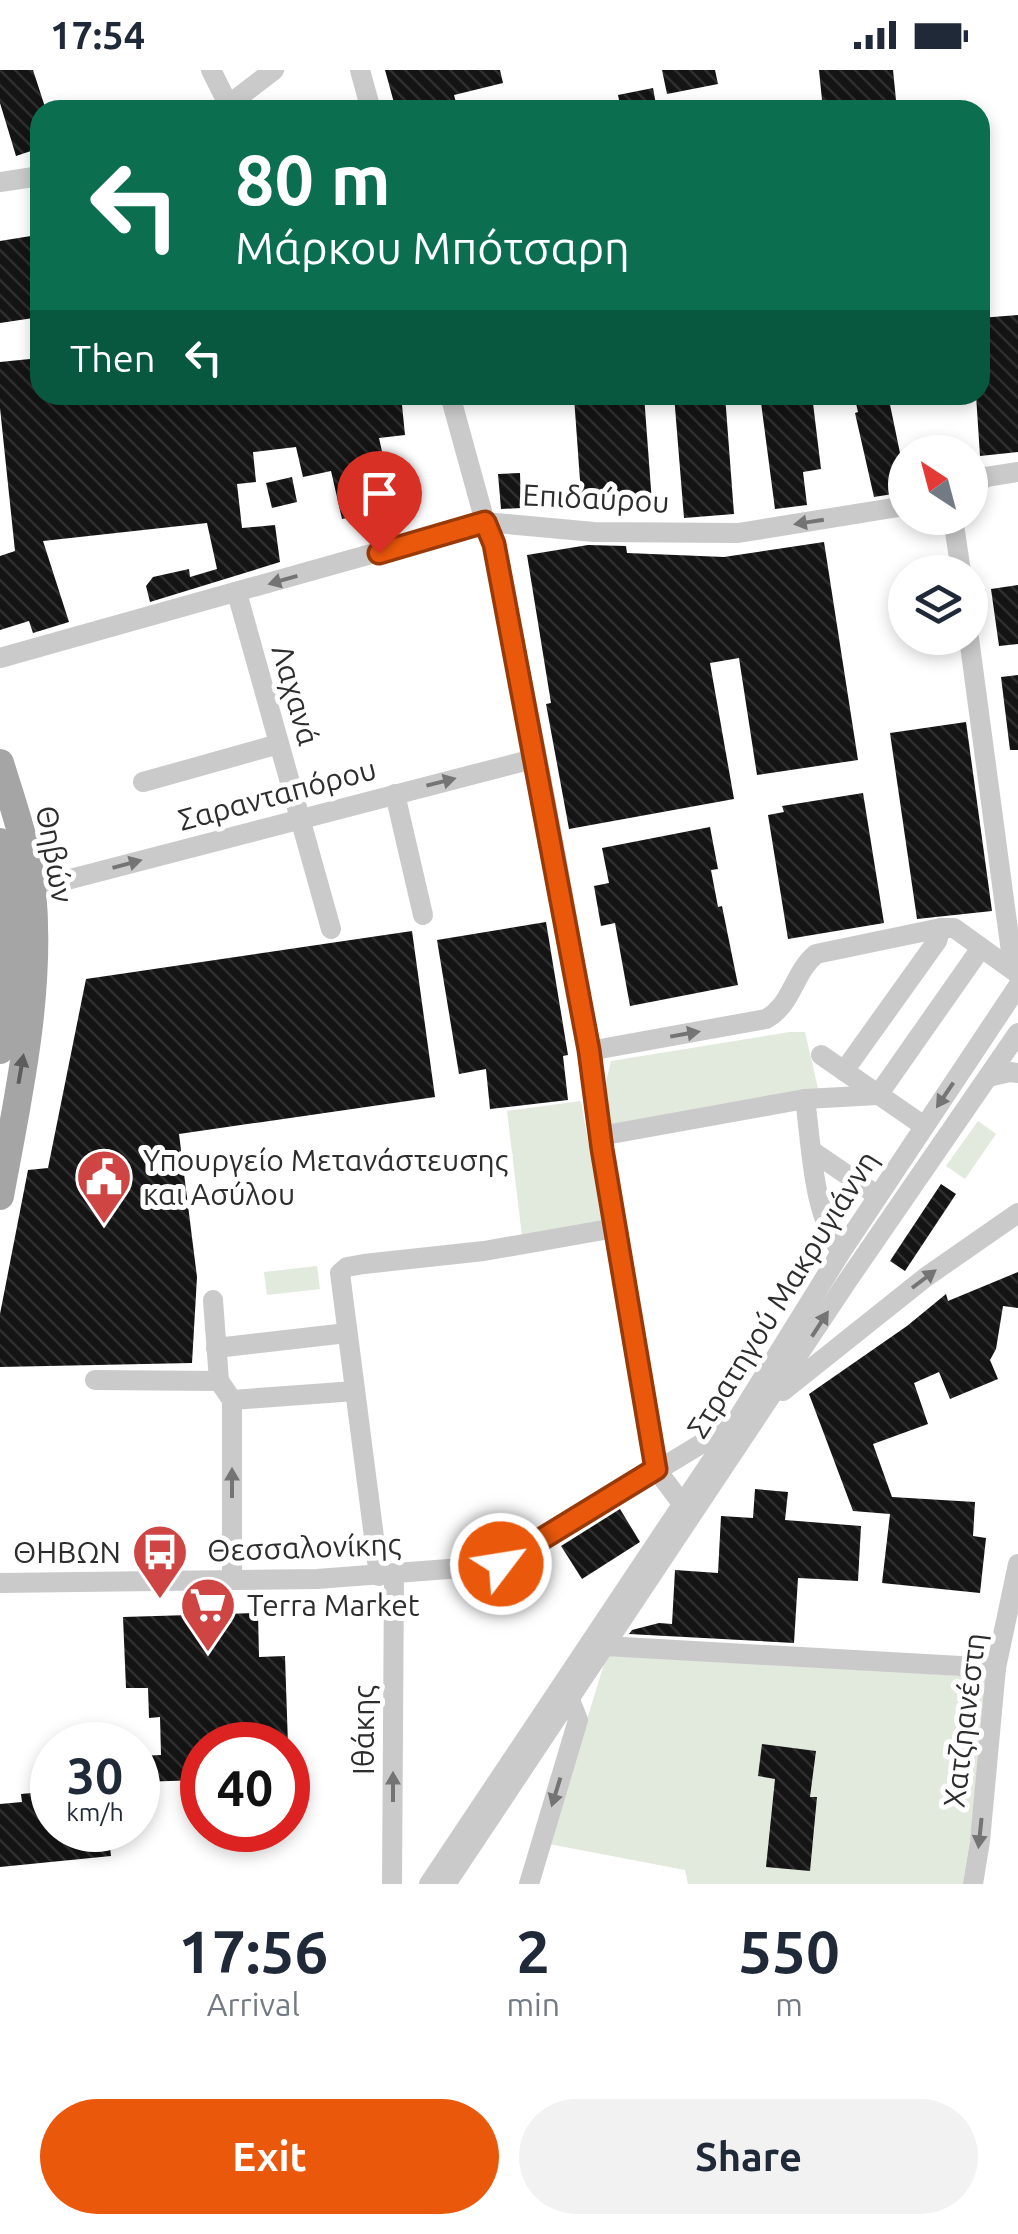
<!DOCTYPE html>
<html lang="en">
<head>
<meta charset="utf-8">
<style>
  :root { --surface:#fff; --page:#f2f2f3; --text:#1f2937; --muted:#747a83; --accent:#ea580c }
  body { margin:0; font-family:Ubuntu,sans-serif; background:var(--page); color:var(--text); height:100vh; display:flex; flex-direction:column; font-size:38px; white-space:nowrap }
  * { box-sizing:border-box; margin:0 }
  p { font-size:32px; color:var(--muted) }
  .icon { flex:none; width:55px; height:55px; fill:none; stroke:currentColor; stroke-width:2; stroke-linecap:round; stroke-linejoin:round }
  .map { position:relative; height:1814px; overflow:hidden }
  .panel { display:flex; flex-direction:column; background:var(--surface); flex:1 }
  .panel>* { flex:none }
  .banner { position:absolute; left:30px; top:30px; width:960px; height:305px; border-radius:30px; box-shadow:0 5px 15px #0003; background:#0b6e4f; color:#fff; overflow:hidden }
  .needle { width:65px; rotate:324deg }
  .controls { position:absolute; left:888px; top:365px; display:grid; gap:20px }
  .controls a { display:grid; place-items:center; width:100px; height:100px; border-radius:50%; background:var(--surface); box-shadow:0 5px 15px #0003; font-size:50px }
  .speed { position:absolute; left:30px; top:1652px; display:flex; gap:20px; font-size:50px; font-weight:700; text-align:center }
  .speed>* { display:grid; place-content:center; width:130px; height:130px; border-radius:50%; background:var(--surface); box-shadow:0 5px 15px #0003; line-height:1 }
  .speed small { font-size:25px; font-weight:400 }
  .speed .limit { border:15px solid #d22; background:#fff; color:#111 }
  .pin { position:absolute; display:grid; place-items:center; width:85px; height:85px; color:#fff; margin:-102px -42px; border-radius:50% 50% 50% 0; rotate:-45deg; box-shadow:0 0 10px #0007 }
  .pin .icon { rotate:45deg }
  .me { position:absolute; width:110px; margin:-55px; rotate:59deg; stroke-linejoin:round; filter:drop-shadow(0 0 8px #0008) }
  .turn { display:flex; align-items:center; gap:35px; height:210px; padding:0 40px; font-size:45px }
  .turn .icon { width:130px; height:130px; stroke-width:2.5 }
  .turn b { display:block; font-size:70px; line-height:85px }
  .then { display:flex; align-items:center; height:95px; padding:0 40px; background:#0003; gap:20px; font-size:38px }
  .eta { display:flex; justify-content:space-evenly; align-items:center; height:170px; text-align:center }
  .eta b { font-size:60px; font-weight:700; line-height:70px }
  .action { display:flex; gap:20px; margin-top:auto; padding:20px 40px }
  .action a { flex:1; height:115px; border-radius:60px; background:var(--accent); color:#fff; font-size:40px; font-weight:700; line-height:115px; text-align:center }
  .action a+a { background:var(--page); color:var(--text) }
  .status { display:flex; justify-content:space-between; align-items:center; height:70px; padding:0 50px; background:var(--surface); direction:ltr }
  .status svg { height:28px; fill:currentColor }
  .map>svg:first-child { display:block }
</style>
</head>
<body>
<div class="status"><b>17:54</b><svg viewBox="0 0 49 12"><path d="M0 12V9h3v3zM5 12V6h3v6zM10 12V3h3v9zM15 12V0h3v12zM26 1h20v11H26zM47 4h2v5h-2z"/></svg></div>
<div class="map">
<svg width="1018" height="1814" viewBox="0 0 1018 1814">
  <defs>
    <pattern id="building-back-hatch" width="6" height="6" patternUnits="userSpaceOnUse" patternTransform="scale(2.5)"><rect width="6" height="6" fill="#141414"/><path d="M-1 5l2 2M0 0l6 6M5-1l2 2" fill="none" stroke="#2e2e2e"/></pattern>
  </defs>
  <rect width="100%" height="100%" fill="#fff"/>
  <!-- park -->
  <g fill="#e2e9dd">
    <polygon points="790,962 805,962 819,1023 607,1060 602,1028 611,991"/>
    <polygon points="581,1031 602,1153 522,1166 507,1041"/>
    <polygon points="978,1051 996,1064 965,1109 946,1096"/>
    <polygon points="317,1196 320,1219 267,1225 264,1202"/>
    <polygon points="608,1581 987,1608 979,1711 963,1814 688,1814 685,1800 549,1774"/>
  </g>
  <!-- building -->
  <g fill="url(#building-back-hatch)">
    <polygon points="0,0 33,0 46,40 40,40 40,78 16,86 0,33"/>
    <polygon points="385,0 500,0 503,13 454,25 458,40 396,40"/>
    <polygon points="662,0 715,0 718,14 667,24"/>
    <polygon points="819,0 893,0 897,40 823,40"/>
    <polygon points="653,18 657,40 621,40 618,25"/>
    <polygon points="37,165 40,247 0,253 0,171"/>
    <polygon points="1018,245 1018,382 980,386 976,325 980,325 980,248"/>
    <polygon points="40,288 40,325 401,325 405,365 379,368 396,444 372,449 371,443 342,449 331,401 303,407 296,377 253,382 256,412 237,414 242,458 275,455 280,492 150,532 146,516 153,507 189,499 190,507 217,499 207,453 43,471 69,552 33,563 29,551 0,560 0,486 15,481 0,338 0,292"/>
    <polygon points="603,325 644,325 652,433 582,438 574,327"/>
    <polygon points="674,325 725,325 734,444 684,448"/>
    <polygon points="760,325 812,325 821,399 803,402 807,435 775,439"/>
    <polygon points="854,325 888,325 905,407 905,422 874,427 855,343 858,342"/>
    <polygon points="520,403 521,438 501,439 498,404"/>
    <polygon points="292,407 297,432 272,438 266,413"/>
    <polygon points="824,472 858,690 757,705 739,588 710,593 734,729 569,759 546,634 551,633 527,485 588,475 626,476 627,483 724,487"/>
    <polygon points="1018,515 1018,574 999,576 991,519"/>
    <polygon points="1018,605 1018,680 1010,680 1001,607"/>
    <polygon points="966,652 992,841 917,849 890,663"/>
    <polygon points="863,723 884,853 788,869 768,745 784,742 782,736"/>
    <polygon points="710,757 718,799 711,800 718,837 722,836 738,915 630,936 615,853 601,856 594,816 609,813 602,778"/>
    <polygon points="546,852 568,985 563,986 568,1030 490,1039 486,999 459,1004 437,870"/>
    <polygon points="412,861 435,1027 179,1064 197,1207 192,1293 0,1297 0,1244 28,1100 48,1098 86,909"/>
    <polygon points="941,1114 956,1124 905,1201 890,1191"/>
    <polygon points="1018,1202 1018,1238 1003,1236 996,1279 990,1290 998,1309 950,1329 939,1302 914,1313 928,1354 873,1374 892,1427 975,1432 973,1466 986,1468 980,1523 882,1513 890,1444 853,1441 809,1324 907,1256 946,1224 948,1231"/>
    <polygon points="755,1419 788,1422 785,1450 861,1456 858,1511 798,1508 794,1573 629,1564 632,1560 659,1553 672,1554 675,1500 718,1503 721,1446 753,1448"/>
    <polygon points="620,1439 640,1472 582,1509 561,1476"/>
    <polygon points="258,1543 259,1587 285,1586 288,1675 202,1675 202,1710 138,1712 138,1686 161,1685 160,1647 149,1648 148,1618 126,1618 123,1547"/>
    <polygon points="762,1674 816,1681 810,1727 817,1727 810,1801 766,1797 775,1709 758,1706"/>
    <polygon points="52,1721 52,1760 89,1760 90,1770 109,1768 111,1786 0,1797 0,1734 22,1732 21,1724"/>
  </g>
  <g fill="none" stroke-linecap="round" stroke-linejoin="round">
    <!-- minor -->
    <g stroke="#cacaca" stroke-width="20">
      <polyline points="211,0 229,36"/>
      <polyline points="360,0 371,40"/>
      <polyline points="222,40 274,0"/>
      <polyline points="0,112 40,106"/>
      <path d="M450 325 485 452 495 473C528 642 563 811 589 980 610 1120 628 1261 656 1399L683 1435"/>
      <polyline points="970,418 986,407 1018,402"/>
      <polyline points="953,448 961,502"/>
      <polyline points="237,523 331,859"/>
      <polyline points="969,568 1011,882 1018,896"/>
      <polyline points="0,588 485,452 594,462 738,463 905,436"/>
      <polyline points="143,712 279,674"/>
      <polyline points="395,724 423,845"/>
      <polyline points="32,819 537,688"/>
      <path d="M589 981 766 949C793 934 793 903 816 884L941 858H954L1018 904"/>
      <polyline points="821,985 924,1056"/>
      <polyline points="844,1001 937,871 941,858"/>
      <polyline points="988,1007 1010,1002 1018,1003"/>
      <path d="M805 1029C812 1079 812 1140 841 1182"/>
      <polyline points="600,1066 805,1029 878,1025 981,878"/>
      <polyline points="812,1081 878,1126"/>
      <polyline points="213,1230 219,1311"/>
      <polyline points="216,1278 347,1263"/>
      <polyline points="95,1310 219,1311 232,1330 232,1510"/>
      <polyline points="783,1321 926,1207 1018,1143"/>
      <polyline points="232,1330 355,1321"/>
      <polyline points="379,1506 340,1203 347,1197 364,1194 484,1181 615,1158"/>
      <polyline points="0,1513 317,1509 501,1495 734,1354"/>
      <polyline points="598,1573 606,1576 996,1598"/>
      <polyline points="392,1814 394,1505"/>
      <polyline points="429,1814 714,1387 841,1182 1018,916"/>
      <polyline points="446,1814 848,1210 1018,963"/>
      <polyline points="529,1814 578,1650 570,1630"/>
      <polyline points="973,1814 980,1771 996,1598 1018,1494"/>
    </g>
    <!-- major -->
    <g stroke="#a5a5a5" stroke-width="28">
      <path d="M0 693C13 735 28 776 32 820 42 922 18 1027 0 1126"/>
      <path d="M0 772C16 842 12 910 0 980"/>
    </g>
  </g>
  <!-- one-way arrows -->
  <defs><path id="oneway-solid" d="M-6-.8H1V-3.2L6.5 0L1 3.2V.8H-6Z" transform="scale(2.5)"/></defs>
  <g fill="#747474">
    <use href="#oneway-solid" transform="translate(809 452) rotate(171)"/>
    <use href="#oneway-solid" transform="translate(283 510) rotate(164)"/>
    <use href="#oneway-solid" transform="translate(441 712) rotate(-14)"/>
    <use href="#oneway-solid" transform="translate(127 794) rotate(-15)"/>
    <use href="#oneway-solid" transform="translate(685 964) rotate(-10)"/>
    <use href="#oneway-solid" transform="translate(945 1025) rotate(124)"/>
    <use href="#oneway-solid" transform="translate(924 1209) rotate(-37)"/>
    <use href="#oneway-solid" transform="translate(820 1254) rotate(-57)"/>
    <use href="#oneway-solid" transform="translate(232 1413) rotate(-90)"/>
    <use href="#oneway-solid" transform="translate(393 1717) rotate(-90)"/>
    <use href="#oneway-solid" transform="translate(556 1722) rotate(107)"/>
    <use href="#oneway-solid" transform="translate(980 1763) rotate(96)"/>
  </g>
  <use fill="#5d5d5d" href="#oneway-solid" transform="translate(21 999) rotate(-80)"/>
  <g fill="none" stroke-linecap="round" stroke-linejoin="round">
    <!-- route casing -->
    <g stroke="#983908" stroke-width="25">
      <polyline id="route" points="379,483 485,452 494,474 589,980 602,1079 656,1399 501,1494"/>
    </g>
    <!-- route -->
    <use href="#route" stroke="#ea580c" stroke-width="18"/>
  </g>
  <!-- icons -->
  <defs>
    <g id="civic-pin" transform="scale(2.875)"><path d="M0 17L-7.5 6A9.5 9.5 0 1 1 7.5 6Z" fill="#cf4544" stroke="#fff"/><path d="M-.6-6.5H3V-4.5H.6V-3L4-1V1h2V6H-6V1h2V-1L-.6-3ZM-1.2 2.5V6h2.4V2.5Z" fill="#fff"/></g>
    <g id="bus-pin" transform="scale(2.875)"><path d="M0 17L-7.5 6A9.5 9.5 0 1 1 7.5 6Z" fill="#cf4544" stroke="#fff"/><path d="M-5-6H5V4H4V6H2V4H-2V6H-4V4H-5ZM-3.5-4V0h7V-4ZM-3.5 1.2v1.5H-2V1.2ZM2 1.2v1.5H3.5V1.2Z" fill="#fff"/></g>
    <g id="supermarket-pin" transform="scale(2.875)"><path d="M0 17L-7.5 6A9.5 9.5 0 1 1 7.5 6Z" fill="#cf4544" stroke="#fff"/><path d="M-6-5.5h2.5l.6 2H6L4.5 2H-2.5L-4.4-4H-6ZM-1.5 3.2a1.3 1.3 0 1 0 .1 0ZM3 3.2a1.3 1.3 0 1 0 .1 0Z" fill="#fff"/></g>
  </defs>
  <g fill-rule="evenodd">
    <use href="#civic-pin" x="104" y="1107"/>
    <use href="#bus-pin" x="160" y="1482"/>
    <use href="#supermarket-pin" x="208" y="1535"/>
  </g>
  <g text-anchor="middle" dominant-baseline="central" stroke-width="10" stroke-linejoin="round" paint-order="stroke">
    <!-- street labels -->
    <g font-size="30" fill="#2d2d2d" stroke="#fff">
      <text transform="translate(596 428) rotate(3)">Επιδαύρου</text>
      <text transform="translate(296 625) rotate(74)">Λαχανά</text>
      <text transform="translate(277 724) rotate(-15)">Σαρανταπόρου</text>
      <text transform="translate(55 784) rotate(80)">Θηβών</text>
      <text transform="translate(782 1224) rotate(-58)">Στρατηγού Μακρυγιάννη</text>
      <text transform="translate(304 1477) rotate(-2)">Θεσσαλονίκης</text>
      <text transform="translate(964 1650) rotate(-83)">Χατζηανέστη</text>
      <text transform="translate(363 1660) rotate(-90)">Ιθάκης</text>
    </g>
    <!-- poi labels -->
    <g font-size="30" fill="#2d2d2d" stroke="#fff" text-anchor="start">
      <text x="143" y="1090">Υπουργείο Μετανάστευσης<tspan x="143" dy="34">και Ασύλου</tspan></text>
      <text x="121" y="1482" text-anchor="end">ΘΗΒΩΝ</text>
      <text x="247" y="1535">Terra Market</text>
    </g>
  </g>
</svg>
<div class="controls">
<a><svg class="needle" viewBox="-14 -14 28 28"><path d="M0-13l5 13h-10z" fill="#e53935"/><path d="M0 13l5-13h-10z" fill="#747a83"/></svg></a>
<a><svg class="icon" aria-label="layers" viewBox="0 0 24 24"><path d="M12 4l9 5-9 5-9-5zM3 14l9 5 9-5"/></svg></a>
</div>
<div class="speed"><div>30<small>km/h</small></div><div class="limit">40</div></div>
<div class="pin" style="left:379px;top:483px;background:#d93025"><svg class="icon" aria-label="arrive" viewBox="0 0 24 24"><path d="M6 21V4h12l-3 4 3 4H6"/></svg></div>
<svg class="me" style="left:501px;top:1494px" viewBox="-20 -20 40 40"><circle r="17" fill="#ea580c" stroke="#fff" stroke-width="3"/><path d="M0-11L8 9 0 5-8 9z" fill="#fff"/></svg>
<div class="banner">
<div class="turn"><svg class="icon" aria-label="left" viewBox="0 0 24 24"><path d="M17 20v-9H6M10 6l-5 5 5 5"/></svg><div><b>80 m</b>Μάρκου Μπότσαρη</div></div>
<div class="then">Then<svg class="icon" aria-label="left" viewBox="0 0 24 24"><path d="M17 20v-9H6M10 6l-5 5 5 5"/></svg></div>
</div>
</div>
<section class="panel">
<div class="eta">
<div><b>17:56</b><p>Arrival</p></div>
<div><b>2</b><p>min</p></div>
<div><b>550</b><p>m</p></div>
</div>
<div class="action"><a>Exit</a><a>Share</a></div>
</section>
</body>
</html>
